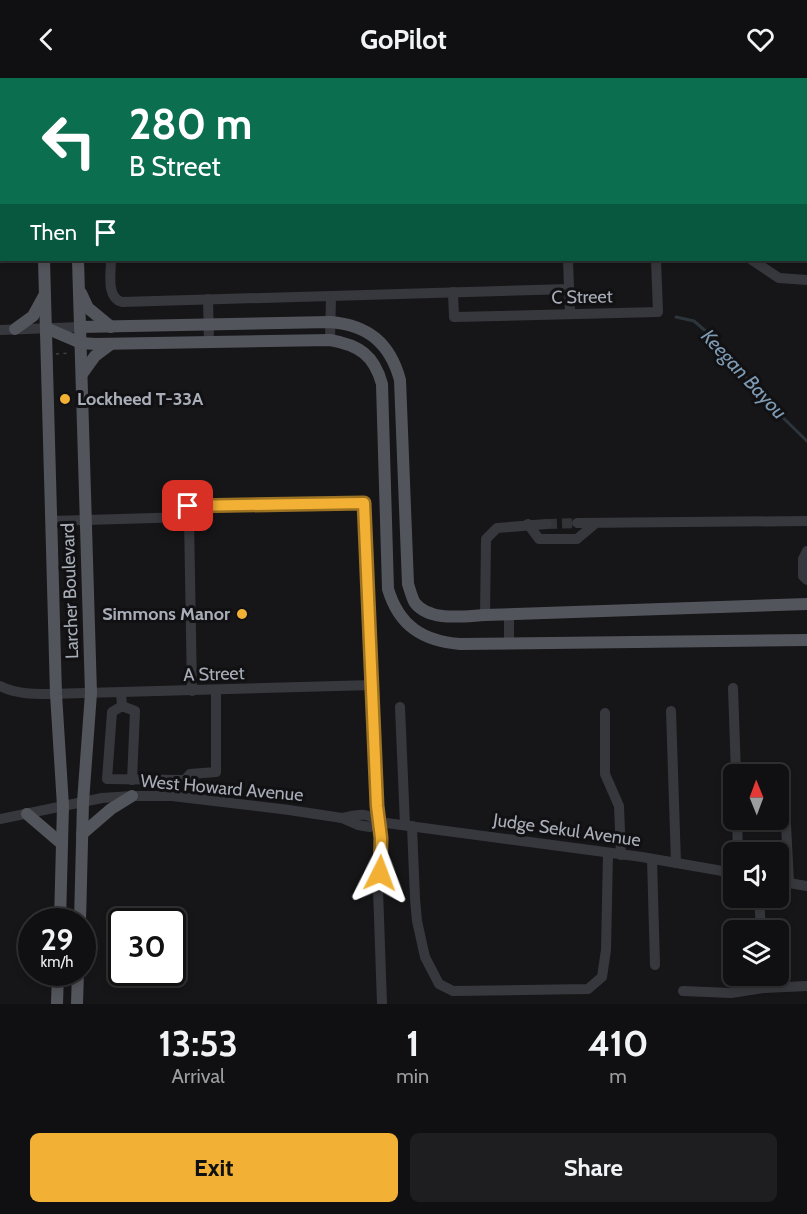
<!DOCTYPE html>
<html lang="en">
<head>
<meta charset="utf-8">
<style>
  :root { --surface:#101012; --page:#1e1e20; --text:#f1f3f6; --muted:#9c9d9f; --line:#303032; --accent:#f2b134 }
  body { margin:0; font-family:Cabin,sans-serif; background:var(--page); color:var(--text); height:100vh; display:flex; flex-direction:column; font-size:22px; white-space:nowrap }
  * { box-sizing:border-box; margin:0 }
  p { font-size:20px; color:var(--muted) }
  .icon { flex:none; width:33px; height:33px; fill:none; stroke:currentColor; stroke-width:2; stroke-linecap:round; stroke-linejoin:round }
  .map { position:relative; height:926px; overflow:hidden }
  .drawer { display:flex; flex-direction:column; background:var(--surface); flex:1 }
  .drawer>* { flex:none }
  .guide { position:absolute; left:0px; top:0px; width:807px; height:183px; box-shadow:0 3px 9px #0003,0 0 0 2px var(--line); background:#0b6e4f; color:#fff; overflow:hidden }
  .needle { width:39px; rotate:359deg }
  .tools { position:absolute; left:723px; top:686px; display:grid; gap:12px }
  .tools a { display:grid; place-items:center; width:66px; height:66px; border-radius:9px; background:var(--surface); box-shadow:0 3px 9px #0003,0 0 0 2px var(--line); font-size:30px }
  .speed { position:absolute; left:18px; top:830px; display:flex; gap:12px; font-size:30px; font-weight:700; text-align:center }
  .speed>* { display:grid; place-content:center; width:78px; height:78px; border-radius:50%; background:var(--surface); box-shadow:0 3px 9px #0003,0 0 0 2px var(--line); line-height:1 }
  .speed small { font-size:15px; font-weight:400 }
  .speed .limit { border:3px solid #111; border-radius:9px; background:#fff; color:#111 }
  .pin { position:absolute; display:grid; place-items:center; width:51px; height:51px; color:#fff; margin:-26px; border-radius:12px; box-shadow:0 3px 9px #0006 }
  .me { position:absolute; width:66px; margin:-33px; rotate:3deg; stroke-linejoin:round; filter:drop-shadow(0 0 4px #0008) }
  .turn { display:flex; align-items:center; gap:21px; height:126px; padding:0 30px; font-size:27px }
  .turn .icon { width:78px; height:78px; stroke-width:2.5 }
  .turn b { display:block; font-size:42px; line-height:51px }
  .then { display:flex; align-items:center; height:57px; padding:0 30px; background:#0003; gap:12px; font-size:22px }
  .eta { display:flex; justify-content:space-evenly; align-items:center; height:102px; text-align:center }
  .eta b { font-size:36px; font-weight:700; line-height:42px }
  .primary-button { display:flex; gap:12px; margin-top:auto; padding:12px 30px }
  .primary-button a { flex:1; height:69px; border-radius:9px; background:var(--accent); color:#111; font-size:24px; font-weight:700; line-height:69px; text-align:center }
  .primary-button a+a { background:var(--page); color:var(--text) }
  header { display:flex; justify-content:space-between; align-items:center; height:78px; padding:0 30px; background:var(--surface); font-size:27px; font-weight:700 }
  .map>svg:first-child { display:block }
</style>
</head>
<body>
<header><svg class="icon" aria-label="back" viewBox="0 0 24 24"><path d="M15 5l-7 7 7 7"/></svg>GoPilot<svg class="icon" aria-label="heart" viewBox="0 0 24 24"><path d="M12 20l-8-8c-3-5 5-10 8-4 3-6 11-1 8 4z"/></svg></header>
<div class="map">
<svg width="807" height="926" viewBox="0 0 807 926">
  <rect width="100%" height="100%" fill="#161618"/>
  <g fill="none" stroke-linecap="round" stroke-linejoin="round">
    <!-- stream -->
    <polyline stroke="#2c353c" stroke-width="3" points="676,239 694,243 709,256 768,325 807,363"/>
    <!-- minor-tunnel -->
    <polyline stroke="#333438" stroke-width="10" stroke-dasharray="10 5" stroke-linecap="butt" points="547,446 577,445"/>
    <!-- path -->
    <g stroke="#3d3f44" stroke-width="1.5" stroke-dasharray="3 4.5" stroke-linecap="butt">
      <polyline points="635,0 637,2"/>
      <polyline points="0,41 2,42"/>
      <polyline points="56,276 69,275"/>
    </g>
    <!-- minor -->
    <g stroke="#37383d" stroke-width="10">
      <polyline points="106,0 120,0"/>
      <polyline points="146,0 149,2"/>
      <polyline points="562,0 562,2"/>
      <polyline points="0,68 2,68"/>
      <path d="M111 182C111 195 106 220 122 224L569 211"/>
      <polyline points="568,182 570,236"/>
      <polyline points="752,182 779,200 807,202"/>
      <polyline points="453,214 454,239 658,234 656,182"/>
      <polyline points="208,221 209,264"/>
      <polyline points="0,252 80,249"/>
      <polyline points="330,262 331,218"/>
      <polyline points="189,439 192,613"/>
      <polyline points="51,443 189,439 188,428 364,425 377,728 381,760 378,811 382,926"/>
      <polyline points="577,445 807,443"/>
      <polyline points="528,446 539,461 577,461 596,445"/>
      <polyline points="807,473 803,481 803,498 807,502"/>
      <polyline points="485,537 486,461 497,450 547,446"/>
      <polyline points="509,566 509,536"/>
      <path d="M0 608C15 616 33 616 49 616L373 607"/>
      <polyline points="733,610 736,696"/>
      <polyline points="121,615 122,628 112,634 107,701 185,702 190,696 216,694 216,613"/>
      <polyline points="122,628 135,633 132,702"/>
      <polyline points="400,629 405,747"/>
      <polyline points="671,633 676,785"/>
      <polyline points="605,635 605,696 619,728 621,777"/>
      <polyline points="784,708 789,805"/>
      <path d="M342 740C358 737 365 733 379 744L642 779 734 795"/>
      <polyline points="0,741 102,720 132,718 172,718 289,732 342,740 358,747 370,749 379,744"/>
      <polyline points="737,741 738,774"/>
      <polyline points="412,748 415,821 417,843 425,879 439,906 453,913 588,911 602,899 606,872 608,775"/>
      <polyline points="652,781 655,887"/>
      <polyline points="778,803 807,808"/>
      <polyline points="759,819 761,852"/>
      <polyline points="764,897 764,910 807,908"/>
      <polyline points="683,913 731,915 764,910"/>
    </g>
    <!-- major -->
    <g stroke="#53555c" stroke-width="12">
      <polyline points="39,0 39,2"/>
      <polyline points="73,0 73,2"/>
      <polyline points="44,182 56,616 63,728 60,843"/>
      <polyline points="78,182 91,615 83,724 80,843"/>
      <polyline points="81,215 88,230 111,249"/>
      <path d="M80 249 330 244C368 247 390 265 400 302L408 506C410 512 412 520 415 525 430 544 464 538 485 537L807 526"/>
      <path d="M46 250 81 265 95 266 330 262C359 267 374 277 382 306L388 511C399 548 423 563 460 566L807 562"/>
      <polyline points="15,251 33,238 44,218"/>
      <polyline points="82,296 95,278 111,266"/>
      <polyline points="27,736 62,766"/>
      <polyline points="82,756 111,731 132,718"/>
      <polyline points="57,926 58,894"/>
      <polyline points="77,926 78,894"/>
    </g>
  </g>
  <g fill="none" stroke-linecap="round" stroke-linejoin="round">
    <!-- route casing -->
    <g stroke="#9d7322" stroke-width="15">
      <polyline id="route" points="188,428 364,425 377,728 381,760 380,795"/>
    </g>
    <!-- route -->
    <use href="#route" stroke="#f2b134" stroke-width="10"/>
  </g>
  <!-- markers -->
  <g fill="#f2b134" stroke="#111113" stroke-width="2">
    <circle cx="65" cy="321" r="6"/>
    <circle cx="242" cy="536" r="6"/>
  </g>
  <g text-anchor="middle" dominant-baseline="central" stroke-width="6" stroke-linejoin="round" paint-order="stroke">
    <!-- street labels -->
    <g font-size="18" fill="#a8adb8" stroke="#111113">
      <text transform="translate(582 219) rotate(-1)">C Street</text>
      <text transform="translate(70 513) rotate(-92)">Larcher Boulevard</text>
      <text transform="translate(214 596) rotate(-2)">A Street</text>
      <text transform="translate(222 710) rotate(5)">West Howard Avenue</text>
      <text transform="translate(567 752) rotate(8)">Judge Sekul Avenue</text>
    </g>
    <!-- poi labels -->
    <g font-size="18" font-weight="bold" fill="#a8adb8" stroke="#111113" text-anchor="start">
      <text x="77" y="321">Lockheed T-33A</text>
      <text x="230" y="536" text-anchor="end">Simmons Manor</text>
    </g>
    <!-- water labels -->
    <g font-size="20" font-style="italic" fill="#7f9bb3" stroke="#111113">
      <text transform="translate(744 296) rotate(47)">Keegan Bayou</text>
    </g>
  </g>
</svg>
<div class="tools">
<a><svg class="needle" viewBox="-14 -14 28 28"><path d="M0-13l5 13h-10z" fill="#e53935"/><path d="M0 13l5-13h-10z" fill="#9c9d9f"/></svg></a>
<a><svg class="icon" aria-label="sound" viewBox="0 0 24 24"><path d="M4 9h4l5-4v14l-5-4H4zM17 9q2 3 0 6"/></svg></a>
<a><svg class="icon" aria-label="layers" viewBox="0 0 24 24"><path d="M12 4l9 5-9 5-9-5zM3 14l9 5 9-5"/></svg></a>
</div>
<div class="speed"><div>29<small>km/h</small></div><div class="limit">30</div></div>
<div class="pin" style="left:188px;top:428px;background:#d93025"><svg class="icon" aria-label="arrive" viewBox="0 0 24 24"><path d="M6 21V4h12l-3 4 3 4H6"/></svg></div>
<svg class="me" style="left:380px;top:795px" viewBox="-20 -20 40 40"><path d="M0-17L14 15 0 8-14 15z" fill="#f2b134" stroke="#fff" stroke-width="4"/></svg>
<div class="guide">
<div class="turn"><svg class="icon" aria-label="left" viewBox="0 0 24 24"><path d="M17 20v-9H6M10 6l-5 5 5 5"/></svg><div><b>280 m</b>B Street</div></div>
<div class="then">Then<svg class="icon" aria-label="arrive" viewBox="0 0 24 24"><path d="M6 21V4h12l-3 4 3 4H6"/></svg></div>
</div>
</div>
<section class="drawer">
<div class="eta">
<div><b>13:53</b><p>Arrival</p></div>
<div><b>1</b><p>min</p></div>
<div><b>410</b><p>m</p></div>
</div>
<div class="primary-button"><a>Exit</a><a>Share</a></div>
</section>
</body>
</html>
